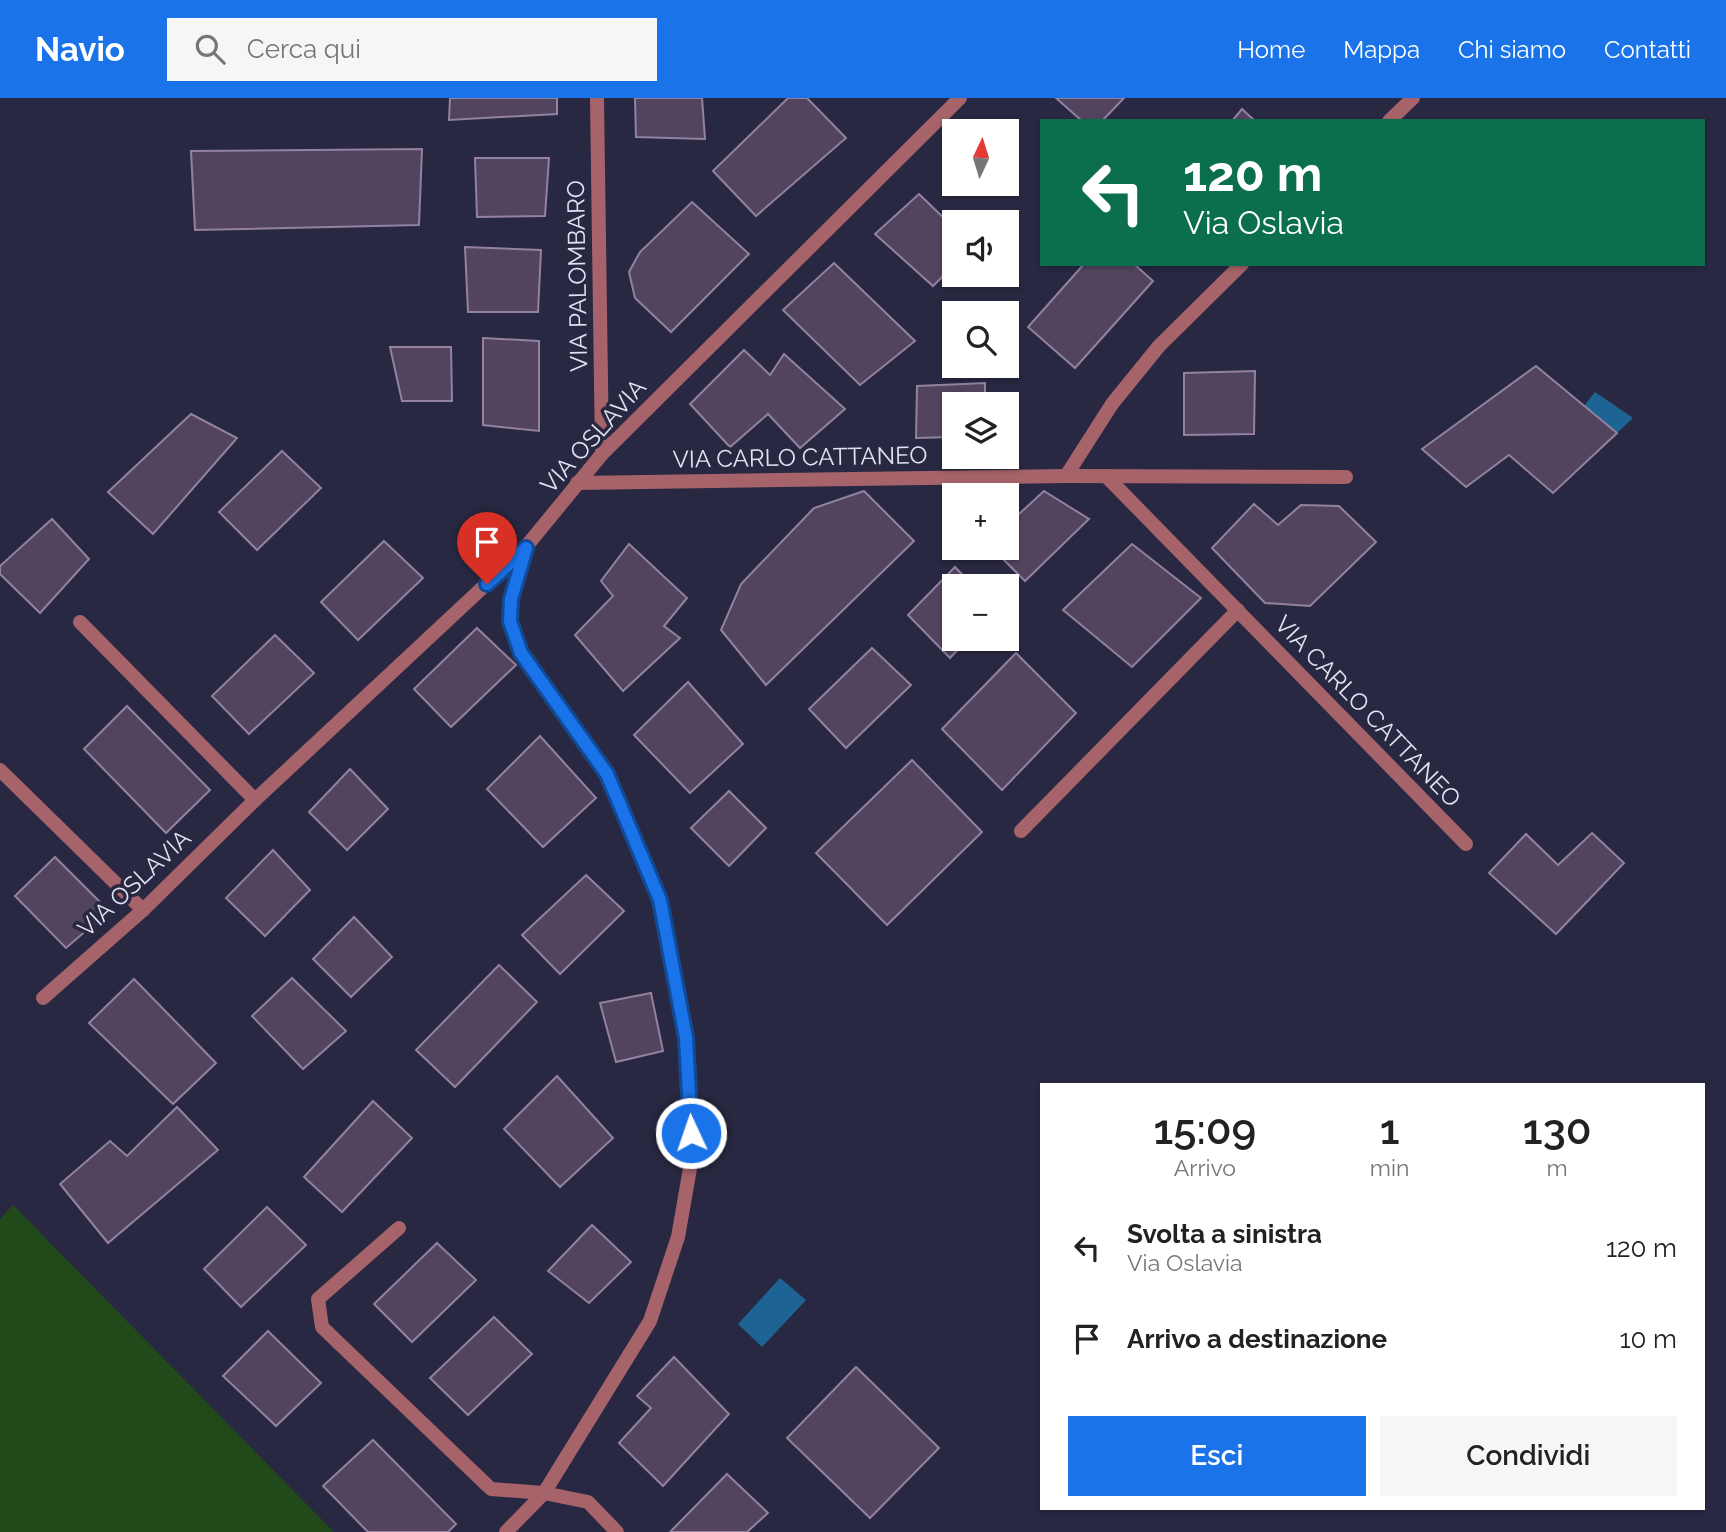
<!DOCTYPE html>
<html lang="it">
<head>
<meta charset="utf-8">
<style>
  :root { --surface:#fff; --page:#f6f6f6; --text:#222; --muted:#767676; --accent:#1a73e8 }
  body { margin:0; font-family:Raleway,sans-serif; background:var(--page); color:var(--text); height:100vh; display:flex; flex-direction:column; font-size:26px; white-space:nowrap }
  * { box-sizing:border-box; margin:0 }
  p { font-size:23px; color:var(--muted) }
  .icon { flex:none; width:38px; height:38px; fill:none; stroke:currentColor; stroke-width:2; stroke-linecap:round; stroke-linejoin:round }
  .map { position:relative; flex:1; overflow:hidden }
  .details { position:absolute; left:1040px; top:985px; width:665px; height:427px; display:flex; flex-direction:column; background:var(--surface); border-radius:0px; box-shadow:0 2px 5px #0004 }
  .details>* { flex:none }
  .hud { position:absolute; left:1040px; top:21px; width:665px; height:147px; border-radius:0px; box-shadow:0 2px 5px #0004; background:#0b6e4f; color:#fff; overflow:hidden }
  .needle { width:46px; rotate:4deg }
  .controls { position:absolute; left:942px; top:21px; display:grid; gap:14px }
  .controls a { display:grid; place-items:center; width:77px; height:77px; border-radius:0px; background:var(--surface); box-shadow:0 2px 5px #0004; font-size:35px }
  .pin { position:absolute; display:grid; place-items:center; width:60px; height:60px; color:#fff; margin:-72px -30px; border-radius:50% 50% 50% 0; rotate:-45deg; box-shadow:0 0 7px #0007 }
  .pin .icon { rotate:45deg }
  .me { position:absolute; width:77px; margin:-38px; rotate:357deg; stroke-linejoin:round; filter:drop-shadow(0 0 5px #0008) }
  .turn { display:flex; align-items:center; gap:24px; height:147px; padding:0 28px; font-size:32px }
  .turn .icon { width:91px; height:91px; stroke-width:2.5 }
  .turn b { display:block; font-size:49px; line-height:60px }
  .eta { display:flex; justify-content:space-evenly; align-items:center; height:119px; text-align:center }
  .eta b { font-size:42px; font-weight:600; line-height:49px }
  .button { display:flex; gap:14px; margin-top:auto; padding:14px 28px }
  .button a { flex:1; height:80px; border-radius:0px; background:var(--accent); color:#fff; font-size:28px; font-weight:600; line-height:80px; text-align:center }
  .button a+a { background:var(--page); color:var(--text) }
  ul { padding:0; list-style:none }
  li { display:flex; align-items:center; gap:21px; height:91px; padding:0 28px }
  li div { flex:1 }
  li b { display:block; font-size:26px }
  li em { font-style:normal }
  header { display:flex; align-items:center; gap:42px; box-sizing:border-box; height:98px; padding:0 35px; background:var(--accent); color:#fff }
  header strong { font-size:33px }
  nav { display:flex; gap:38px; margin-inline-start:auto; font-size:24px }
  .search { width:490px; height:63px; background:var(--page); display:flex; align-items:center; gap:18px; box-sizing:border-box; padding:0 24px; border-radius:0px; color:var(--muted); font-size:26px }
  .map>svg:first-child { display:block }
</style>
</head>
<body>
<header>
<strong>Navio</strong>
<div class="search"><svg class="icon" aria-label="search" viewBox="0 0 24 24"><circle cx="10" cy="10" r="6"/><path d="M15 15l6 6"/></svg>Cerca qui</div>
<nav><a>Home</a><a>Mappa</a><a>Chi siamo</a><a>Contatti</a></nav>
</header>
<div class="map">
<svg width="1726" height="1434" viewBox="0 0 1726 1434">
  <rect width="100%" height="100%" fill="#292842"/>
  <!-- green -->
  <polygon fill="#22491a" points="13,1107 334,1434 0,1434 0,1121"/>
  <!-- water -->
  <g fill="#1d6495">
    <polygon points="1595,294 1633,320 1617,335 1584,308"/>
    <polygon points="780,1180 806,1202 762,1249 738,1226"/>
  </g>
  <!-- building -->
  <g fill="#52445e" stroke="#9282a0" stroke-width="2">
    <polygon points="450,0 557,0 557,16 449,22"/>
    <polygon points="635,0 702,0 705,41 636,39"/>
    <polygon points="788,0 807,0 846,40 756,118 713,73"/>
    <polygon points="1056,0 1124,0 1102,23 1082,23"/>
    <polygon points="1242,11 1255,23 1232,23"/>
    <polygon points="422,51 419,127 195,132 191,53"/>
    <polygon points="475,60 549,60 545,118 477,119"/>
    <polygon points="919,96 954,130 954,167 933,188 875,136"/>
    <polygon points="692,104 749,156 671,234 635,200 629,174 640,154"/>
    <polygon points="465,149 541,152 538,214 468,214"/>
    <polygon points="834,165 915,243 860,287 783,212"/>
    <polygon points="1084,166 1134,166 1153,183 1075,270 1028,229"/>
    <polygon points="483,240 539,243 539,333 483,327"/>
    <polygon points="390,249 451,249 452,303 402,303"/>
    <polygon points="744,252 770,277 784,256 845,311 800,350 768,316 730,349 690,306"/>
    <polygon points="1536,268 1617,335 1553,395 1509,357 1466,389 1422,351"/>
    <polygon points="1255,273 1254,336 1184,337 1184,275"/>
    <polygon points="985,285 985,306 954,306 954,339 916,340 917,288"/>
    <polygon points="191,316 237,340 153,436 108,394"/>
    <polygon points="282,353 321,390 257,452 219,414"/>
    <polygon points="864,393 914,443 766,587 721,532 741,486 814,410"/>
    <polygon points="1044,393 1089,421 1025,483 992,450 1006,450 1006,428"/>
    <polygon points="1254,406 1278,427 1301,407 1339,408 1376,444 1310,508 1265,505 1212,450"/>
    <polygon points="52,421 89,461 40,515 0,476 0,468"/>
    <polygon points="384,443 423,480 358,542 321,504"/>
    <polygon points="629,446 687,500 664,528 680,540 623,593 575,537 613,498 601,483"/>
    <polygon points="1132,446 1201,500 1132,569 1063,512"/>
    <polygon points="955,469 973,488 954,488 954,541 968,541 950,560 908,517"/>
    <polygon points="477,530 516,567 451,629 414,591"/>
    <polygon points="275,537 314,575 249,636 212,598"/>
    <polygon points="872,550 911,587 846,650 809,611"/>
    <polygon points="1016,555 1076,615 1002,692 942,631"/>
    <polygon points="688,584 743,646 690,695 634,637"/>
    <polygon points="127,608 210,692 166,735 84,651"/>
    <polygon points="540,638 596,700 543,749 487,691"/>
    <polygon points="912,662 982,734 887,827 816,755"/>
    <polygon points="350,671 388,711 347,752 309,714"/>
    <polygon points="729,693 766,730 729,768 691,730"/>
    <polygon points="1592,735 1624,765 1556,836 1489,775 1526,736 1558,767"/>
    <polygon points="273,752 310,792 265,838 226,800"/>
    <polygon points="55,759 109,813 66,850 15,798"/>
    <polygon points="586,777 624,813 560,876 522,837"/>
    <polygon points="354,819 392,859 351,899 313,861"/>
    <polygon points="499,867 537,904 455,989 416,952"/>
    <polygon points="292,880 346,933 303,971 252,918"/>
    <polygon points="134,881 216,965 173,1006 89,925"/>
    <polygon points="651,895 663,953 616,964 600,905"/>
    <polygon points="557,978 613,1040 560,1089 504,1031"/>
    <polygon points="373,1003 412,1040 342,1114 304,1079"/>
    <polygon points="177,1009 218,1052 108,1145 60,1086 110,1043 127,1058"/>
    <polygon points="267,1109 306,1147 241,1209 204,1171"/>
    <polygon points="592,1127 631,1164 589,1205 548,1173"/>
    <polygon points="437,1145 476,1182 412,1244 374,1206"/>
    <polygon points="494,1219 532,1256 468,1317 430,1280"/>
    <polygon points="268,1233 321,1285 276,1328 223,1278"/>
    <polygon points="674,1259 729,1316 663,1388 619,1345 651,1310 637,1298"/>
    <polygon points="856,1269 939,1350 870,1420 787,1340"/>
    <polygon points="373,1342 456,1426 448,1434 368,1434 323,1388"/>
    <polygon points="727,1376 768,1415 747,1434 670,1434"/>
  </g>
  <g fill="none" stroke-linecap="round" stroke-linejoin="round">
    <!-- street -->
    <g stroke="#a6646a" stroke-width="14">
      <polyline points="597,0 602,356"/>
      <polyline points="1389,23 1413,0"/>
      <polyline points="1066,378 1112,306 1159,248 1242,166"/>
      <polyline points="1106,378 1466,746"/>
      <polyline points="577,385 1066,378 1346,379"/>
      <polyline points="80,524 255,702"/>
      <polyline points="0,672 143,812"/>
      <polyline points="1021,733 1238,512"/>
      <polyline points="43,900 143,812 255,702 525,450 602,356 960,0"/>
      <polyline points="399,1130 318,1201 322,1229 491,1391 544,1395 588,1404 617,1434"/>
      <polyline points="506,1434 544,1395 650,1223 678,1139 692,1059 686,940 660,802 607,676 521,555 510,523 511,501 525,451"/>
    </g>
  </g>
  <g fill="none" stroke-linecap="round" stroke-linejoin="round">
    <!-- route casing -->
    <g stroke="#114b97" stroke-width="18">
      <polyline id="route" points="487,486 526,450 511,501 510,523 521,555 607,676 660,802 686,940 691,1035"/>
    </g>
    <!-- route -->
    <use href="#route" stroke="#1a73e8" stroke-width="12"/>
  </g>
  <g text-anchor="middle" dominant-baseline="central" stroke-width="7" stroke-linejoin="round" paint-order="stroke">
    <!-- street labels -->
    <g font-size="24" fill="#e1e2f3" stroke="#292842">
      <text transform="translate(577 178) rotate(-91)">VIA PALOMBARO</text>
      <text transform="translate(593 338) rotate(-48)">VIA OSLAVIA</text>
      <text transform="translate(800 359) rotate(-1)">VIA CARLO CATTANEO</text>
      <text transform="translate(1368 613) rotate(46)">VIA CARLO CATTANEO</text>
      <text transform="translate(134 785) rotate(-43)">VIA OSLAVIA</text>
    </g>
  </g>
</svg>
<div class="controls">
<a><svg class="needle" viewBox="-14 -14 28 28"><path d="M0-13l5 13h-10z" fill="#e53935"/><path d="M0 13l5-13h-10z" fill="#767676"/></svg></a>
<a><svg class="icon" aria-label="sound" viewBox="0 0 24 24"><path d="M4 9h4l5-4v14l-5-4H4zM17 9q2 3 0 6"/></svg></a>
<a><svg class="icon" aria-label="search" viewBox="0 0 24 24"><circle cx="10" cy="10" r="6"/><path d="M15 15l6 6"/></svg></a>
<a><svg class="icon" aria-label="layers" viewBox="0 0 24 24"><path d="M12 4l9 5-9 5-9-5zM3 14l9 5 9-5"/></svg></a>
<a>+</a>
<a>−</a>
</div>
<div class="pin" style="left:487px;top:486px;background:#d93025"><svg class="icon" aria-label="arrive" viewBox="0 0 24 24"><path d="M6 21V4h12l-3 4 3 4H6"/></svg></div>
<svg class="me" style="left:691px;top:1035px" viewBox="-20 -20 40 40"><circle r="17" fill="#1a73e8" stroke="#fff" stroke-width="3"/><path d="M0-11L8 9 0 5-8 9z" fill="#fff"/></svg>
<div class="hud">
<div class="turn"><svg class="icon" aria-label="left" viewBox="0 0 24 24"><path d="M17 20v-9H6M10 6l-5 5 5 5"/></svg><div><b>120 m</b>Via Oslavia</div></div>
</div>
<section class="details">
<div class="eta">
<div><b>15:09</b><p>Arrivo</p></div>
<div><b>1</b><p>min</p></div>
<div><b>130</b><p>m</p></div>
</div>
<ul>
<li><svg class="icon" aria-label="left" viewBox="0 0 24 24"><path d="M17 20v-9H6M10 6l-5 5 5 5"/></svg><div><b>Svolta a sinistra</b><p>Via Oslavia</p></div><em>120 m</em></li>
<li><svg class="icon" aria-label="arrive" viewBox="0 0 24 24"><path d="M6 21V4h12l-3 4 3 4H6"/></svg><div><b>Arrivo a destinazione</b></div><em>10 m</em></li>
</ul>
<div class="button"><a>Esci</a><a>Condividi</a></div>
</section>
</div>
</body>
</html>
